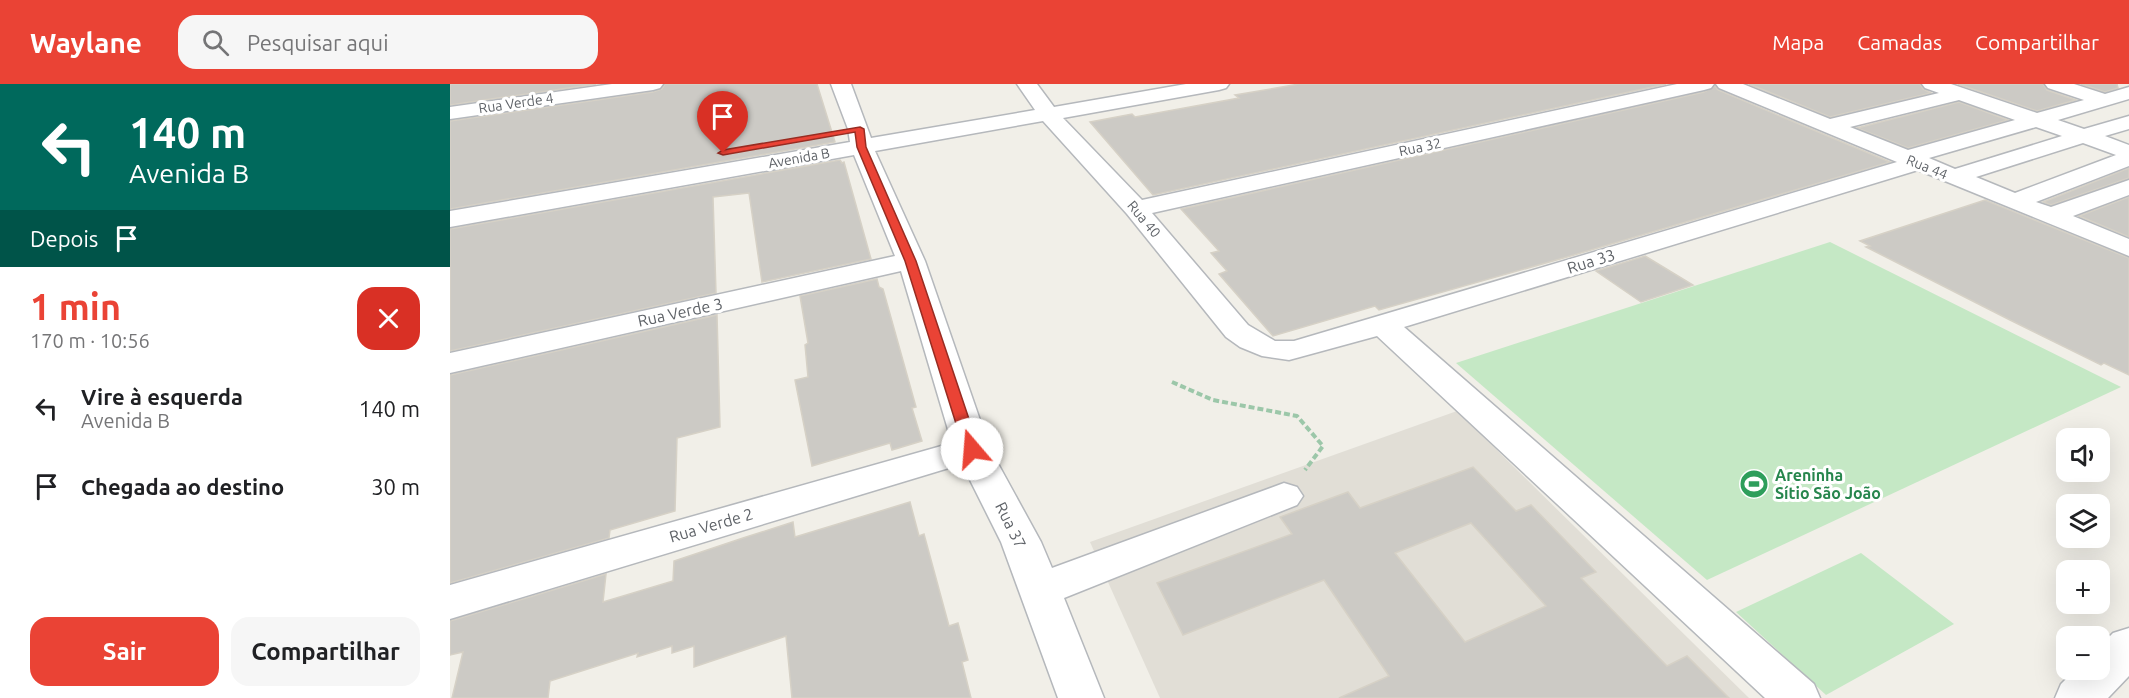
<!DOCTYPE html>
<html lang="pt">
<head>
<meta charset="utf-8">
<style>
  :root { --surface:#fff; --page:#f6f6f6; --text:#202124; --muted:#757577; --accent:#ea4335 }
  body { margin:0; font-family:Ubuntu,sans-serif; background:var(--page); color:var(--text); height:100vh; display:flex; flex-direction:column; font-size:22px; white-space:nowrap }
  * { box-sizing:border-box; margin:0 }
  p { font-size:20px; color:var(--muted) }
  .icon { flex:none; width:33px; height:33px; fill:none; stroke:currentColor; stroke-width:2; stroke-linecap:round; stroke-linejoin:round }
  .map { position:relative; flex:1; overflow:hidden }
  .details { display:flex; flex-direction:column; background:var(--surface); width:450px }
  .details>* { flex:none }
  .banner { background:#00695c; color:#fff; overflow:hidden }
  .controls { position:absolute; left:1606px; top:344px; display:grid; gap:12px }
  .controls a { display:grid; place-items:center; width:54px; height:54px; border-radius:12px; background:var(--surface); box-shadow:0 6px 24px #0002; font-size:30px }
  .pin { position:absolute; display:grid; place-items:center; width:51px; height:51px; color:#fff; margin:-62px -26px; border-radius:50% 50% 50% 0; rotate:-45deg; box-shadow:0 0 6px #0007 }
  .pin .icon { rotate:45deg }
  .me { position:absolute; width:66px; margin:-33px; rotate:342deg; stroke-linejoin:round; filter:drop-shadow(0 0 4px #0008) }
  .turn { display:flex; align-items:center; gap:21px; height:126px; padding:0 30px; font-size:27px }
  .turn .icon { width:78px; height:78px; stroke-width:2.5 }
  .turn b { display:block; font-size:42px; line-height:51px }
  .then { display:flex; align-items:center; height:57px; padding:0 30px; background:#0003; gap:12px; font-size:22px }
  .round { display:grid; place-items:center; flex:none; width:63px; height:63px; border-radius:18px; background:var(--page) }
  .overview { display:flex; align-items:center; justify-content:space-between; height:102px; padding:0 30px }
  h1 { font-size:36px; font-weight:700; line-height:45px; color:var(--accent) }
  .cta { display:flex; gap:12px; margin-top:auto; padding:12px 30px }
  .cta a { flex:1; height:69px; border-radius:18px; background:var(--accent); color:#fff; font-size:24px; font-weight:700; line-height:69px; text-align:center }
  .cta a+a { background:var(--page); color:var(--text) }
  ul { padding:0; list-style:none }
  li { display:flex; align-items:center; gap:18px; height:78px; padding:0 30px }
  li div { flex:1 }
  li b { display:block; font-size:22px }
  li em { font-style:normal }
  header { display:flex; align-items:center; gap:36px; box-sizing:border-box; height:84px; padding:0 30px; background:var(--accent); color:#fff }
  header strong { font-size:28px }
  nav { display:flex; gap:33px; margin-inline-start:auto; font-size:21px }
  .search { width:420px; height:54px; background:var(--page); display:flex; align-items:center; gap:15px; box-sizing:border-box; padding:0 21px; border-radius:18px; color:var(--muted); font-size:22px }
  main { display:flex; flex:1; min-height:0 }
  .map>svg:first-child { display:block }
</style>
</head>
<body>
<header>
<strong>Waylane</strong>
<div class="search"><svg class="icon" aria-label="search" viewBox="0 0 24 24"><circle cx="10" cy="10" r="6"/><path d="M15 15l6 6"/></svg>Pesquisar aqui</div>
<nav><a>Mapa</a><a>Camadas</a><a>Compartilhar</a></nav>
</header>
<main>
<section class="details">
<div class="banner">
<div class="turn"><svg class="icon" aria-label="left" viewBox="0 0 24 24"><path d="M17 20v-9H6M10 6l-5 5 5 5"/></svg><div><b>140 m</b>Avenida B</div></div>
<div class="then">Depois<svg class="icon" aria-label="arrive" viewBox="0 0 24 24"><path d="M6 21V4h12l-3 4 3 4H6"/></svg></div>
</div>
<div class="overview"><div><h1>1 min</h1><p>170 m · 10:56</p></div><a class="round" style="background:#d93025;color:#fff"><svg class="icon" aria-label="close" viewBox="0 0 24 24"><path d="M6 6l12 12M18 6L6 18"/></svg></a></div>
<ul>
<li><svg class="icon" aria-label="left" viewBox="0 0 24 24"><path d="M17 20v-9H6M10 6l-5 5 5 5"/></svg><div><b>Vire à esquerda</b><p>Avenida B</p></div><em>140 m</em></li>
<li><svg class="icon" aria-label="arrive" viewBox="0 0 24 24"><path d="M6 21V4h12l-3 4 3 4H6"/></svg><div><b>Chegada ao destino</b></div><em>30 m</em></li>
</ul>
<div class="cta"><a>Sair</a><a>Compartilhar</a></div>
</section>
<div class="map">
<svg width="1679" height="614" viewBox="0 0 1679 614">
  <rect width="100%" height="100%" fill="#f1efe8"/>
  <!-- education -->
  <polygon fill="#e1ded6" points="1007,327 1299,614 710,614 640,458"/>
  <!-- green -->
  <g fill="#c5e8c5">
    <polygon points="1380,158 1671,303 1257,496 1006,279"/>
    <polygon points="1411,469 1504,540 1376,611 1286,528"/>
  </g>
  <!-- building -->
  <g fill="#cccac5" stroke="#d6d1c6" stroke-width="1.5" fill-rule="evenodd">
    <polygon points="0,0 146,0 0,21"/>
    <polygon points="215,0 367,0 385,58 0,125 0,37 203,8 212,5"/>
    <polygon points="849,0 1216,0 703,111 640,38 682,30 685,33 789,14 785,11"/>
    <polygon points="1299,0 1470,0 1473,5 1481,9 1380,33"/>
    <polygon points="1508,0 1593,0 1597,6 1626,16 1587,27"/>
    <polygon points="1631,0 1667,0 1668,4 1655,8"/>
    <polygon points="1265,2 1268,6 1440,78 1124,171 929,226 925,222 823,252 769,190 777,187 761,169 769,167 731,125 1254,8"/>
    <polygon points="1509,18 1558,36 1458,64 1407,44"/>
    <polygon points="390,76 392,79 394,78 421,175 312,198 299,109 263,113 266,209 0,267 0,145"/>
    <polygon points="1679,84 1679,94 1601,121 1593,118"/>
    <polygon points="1679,113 1679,153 1629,132"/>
    <polygon points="1535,116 1679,174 1679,291 1654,279 1651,281 1560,236 1416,163 1420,162 1410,157"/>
    <polygon points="1195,172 1243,201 1191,218 1146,187"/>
    <polygon points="427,195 429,203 433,205 466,323 462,324 472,357 442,366 440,359 362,382 345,296 358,293 355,261 358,259 350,212"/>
    <polygon points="267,231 270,343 227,354 225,427 160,446 159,454 0,499 0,291"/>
    <path d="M1023 383 1066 427 1081 421 1146 488 1131 494 1217 582 1237 572 1279 614H889L939 592 874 496 733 551 707 499 842 450 830 433 898 408 910 424ZM1021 439 1096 522 1015 558 945 469Z"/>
    <polygon points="460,418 469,452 474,450 499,542 508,539 518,576 512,578 521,614 342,614 336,552 244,583 244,562 222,569 222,562 187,573 188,569 100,597 98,614 2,614 13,568 0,571 0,537 156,490 153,518 223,497 224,477 293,454 343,438 345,453"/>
  </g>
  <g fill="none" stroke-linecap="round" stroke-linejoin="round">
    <!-- minor casing -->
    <g stroke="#b5b8bc" stroke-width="3">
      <g id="minor">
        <polygon points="162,0 213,0 210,4 203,6 0,35 0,23"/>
        <path d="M381 0H401L421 54 585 26 567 0H587L604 23 736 0H779L776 4 769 6 613 34 692 116 1227 0H1264L1261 4 1254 6 702 129 798 241 825 257H844L1447 78 1269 4 1266 0H1293L1380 35 1489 9 1475 4 1472 0H1501L1587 29 1634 16 1598 4 1595 0H1624L1655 10 1679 3V15L1608 36 1634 45 1679 32V45L1655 52 1679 61V82L1586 118 1601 123 1679 96V111L1623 132 1679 155V172L1468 86 954 243 1364 600 1370 614H1315L927 252 839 276 812 272 790 263 776 253 677 130 593 37 425 67 475 177 540 365 591 458 602 484 834 399 847 403 853 412 847 421 614 514 654 614H608L551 458 512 380 0 535V501L502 359 451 187 0 289V269L445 172 404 71 0 143V127L400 58 398 45ZM1509 16 1565 36 1458 66 1400 43ZM1586 43 1612 52 1505 85 1479 74ZM1633 59 1666 71 1565 109 1526 93Z"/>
        <polygon points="1679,544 1679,592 1658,614 1605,614 1611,600 1626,585 1650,585 1650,562 1663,549"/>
      </g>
    </g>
    <!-- path -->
    <polyline stroke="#9cc7a9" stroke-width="4" stroke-dasharray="6 3" stroke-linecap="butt" points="722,298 763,316 847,332 873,362 855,386"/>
    <!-- minor -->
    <use href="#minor" fill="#fff" fill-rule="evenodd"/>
  </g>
  <!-- route -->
  <polygon fill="#ea4335" stroke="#982c22" stroke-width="1.5" points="410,43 414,45 416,63 466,177 529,365 527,368 517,368 514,365 455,177 407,63 405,48 273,71 268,69 273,66"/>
  <!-- icons -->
  <defs>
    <g id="stadium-disc" transform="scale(1.5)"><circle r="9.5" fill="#2e9e5b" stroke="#fff"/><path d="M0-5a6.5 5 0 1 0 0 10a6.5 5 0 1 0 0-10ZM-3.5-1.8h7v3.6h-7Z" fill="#fff"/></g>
  </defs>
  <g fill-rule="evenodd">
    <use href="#stadium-disc" x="1304" y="400"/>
  </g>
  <g text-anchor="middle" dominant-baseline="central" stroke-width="6" stroke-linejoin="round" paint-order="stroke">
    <!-- far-street labels -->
    <g font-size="14" fill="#5f6368" stroke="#fff">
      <text transform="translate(66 19) rotate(-8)">Rua Verde 4</text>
      <text transform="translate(970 63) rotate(-12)">Rua 32</text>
      <text transform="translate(349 74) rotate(-10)">Avenida B</text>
      <text transform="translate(1477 83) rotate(22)">Rua 44</text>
      <text transform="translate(694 135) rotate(50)">Rua 40</text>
    </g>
    <!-- street labels -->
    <g font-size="16" fill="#5f6368" stroke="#fff">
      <text transform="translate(1141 177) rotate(-17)">Rua 33</text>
      <text transform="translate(230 228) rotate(-12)">Rua Verde 3</text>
      <text transform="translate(261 441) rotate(-16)">Rua Verde 2</text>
      <text transform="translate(561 441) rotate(64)">Rua 37</text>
    </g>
    <!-- leisure labels -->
    <g font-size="16" font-weight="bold" fill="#27864d" stroke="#fff" text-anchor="start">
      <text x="1325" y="391">Areninha<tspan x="1325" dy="18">Sítio São João</tspan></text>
    </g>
  </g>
</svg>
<div class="controls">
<a><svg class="icon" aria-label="sound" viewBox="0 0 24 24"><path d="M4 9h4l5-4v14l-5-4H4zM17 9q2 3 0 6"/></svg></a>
<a><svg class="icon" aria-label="layers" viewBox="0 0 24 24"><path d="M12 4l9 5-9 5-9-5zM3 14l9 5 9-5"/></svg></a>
<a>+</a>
<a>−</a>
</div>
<div class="pin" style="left:273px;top:69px;background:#d93025"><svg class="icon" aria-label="arrive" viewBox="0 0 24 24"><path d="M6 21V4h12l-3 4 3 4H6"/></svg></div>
<svg class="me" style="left:522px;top:365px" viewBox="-20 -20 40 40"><circle r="19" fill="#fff"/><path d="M0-13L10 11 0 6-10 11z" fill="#ea4335"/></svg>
</div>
</main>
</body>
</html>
